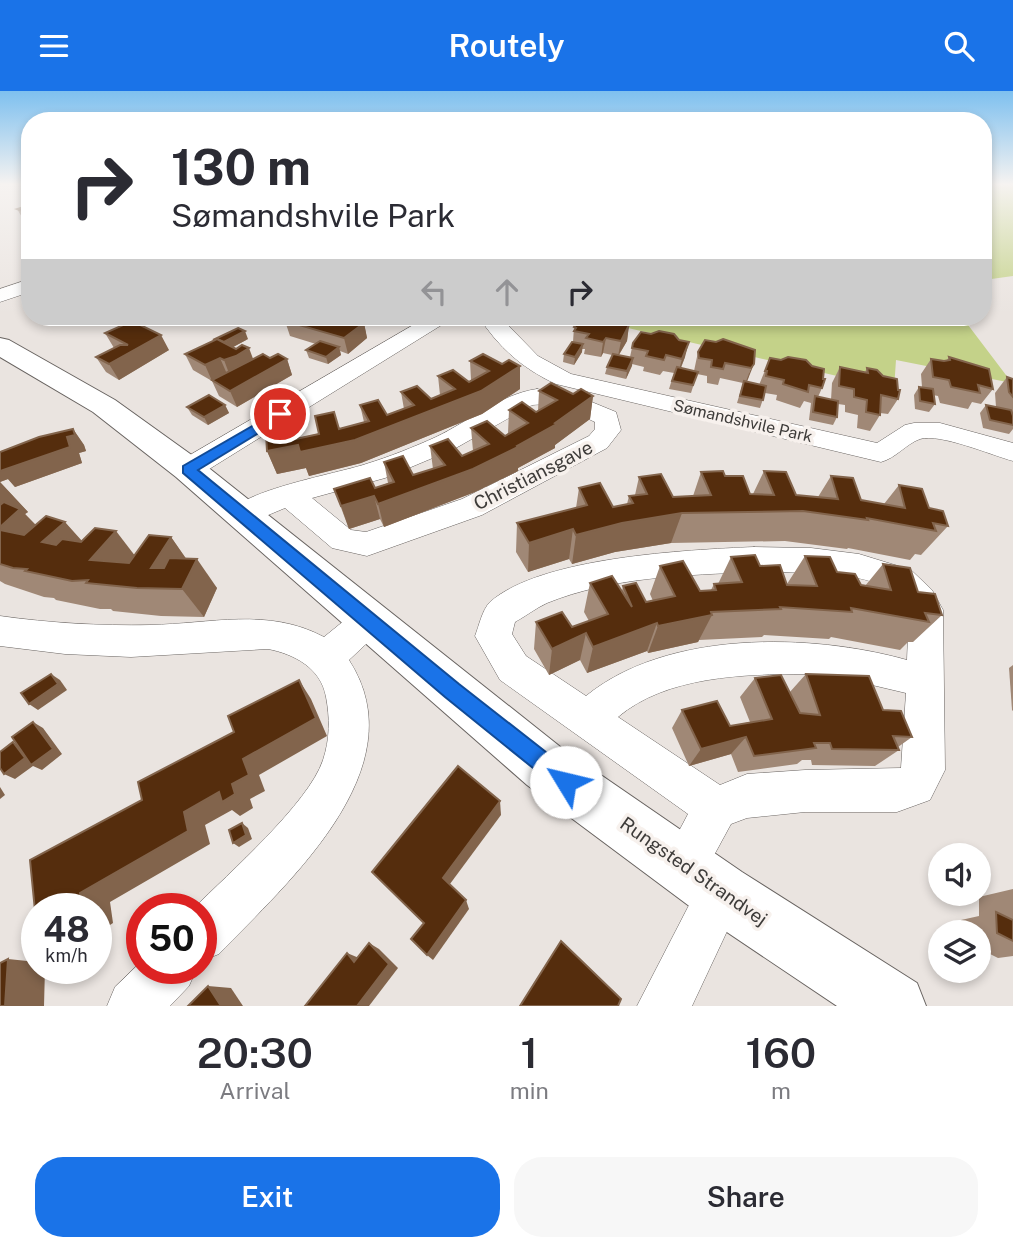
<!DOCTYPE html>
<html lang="en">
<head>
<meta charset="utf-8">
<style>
  :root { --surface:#fff; --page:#f7f7f7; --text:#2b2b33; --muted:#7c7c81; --accent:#1a73e8 }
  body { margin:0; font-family:"Public Sans",sans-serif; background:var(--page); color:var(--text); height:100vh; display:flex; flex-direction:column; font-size:26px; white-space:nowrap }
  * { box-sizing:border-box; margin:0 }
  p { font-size:23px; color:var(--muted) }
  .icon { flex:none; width:38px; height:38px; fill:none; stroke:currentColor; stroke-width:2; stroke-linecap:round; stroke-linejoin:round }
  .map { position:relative; height:915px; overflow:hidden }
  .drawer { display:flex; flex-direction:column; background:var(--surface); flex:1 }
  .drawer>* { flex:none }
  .hud { position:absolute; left:21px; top:21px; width:971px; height:214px; border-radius:28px; box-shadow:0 4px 10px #0003; background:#fff; color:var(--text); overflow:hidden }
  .fabs { position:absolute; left:928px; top:752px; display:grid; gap:14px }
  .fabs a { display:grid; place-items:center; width:63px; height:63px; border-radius:50%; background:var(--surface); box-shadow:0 4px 10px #0003; font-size:35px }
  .speed { position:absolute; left:21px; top:802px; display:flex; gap:14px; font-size:35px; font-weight:700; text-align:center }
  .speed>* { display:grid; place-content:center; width:91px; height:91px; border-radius:50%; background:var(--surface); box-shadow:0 4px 10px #0003; line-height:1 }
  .speed small { font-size:18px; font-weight:400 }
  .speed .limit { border:10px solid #d22; background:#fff; color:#111 }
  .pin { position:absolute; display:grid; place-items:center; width:60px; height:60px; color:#fff; margin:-30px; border:4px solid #fff; border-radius:50%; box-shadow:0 2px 7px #0007 }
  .me { position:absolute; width:77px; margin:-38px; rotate:306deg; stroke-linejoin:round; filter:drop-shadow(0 0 5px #0008) }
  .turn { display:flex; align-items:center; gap:24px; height:147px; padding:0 35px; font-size:32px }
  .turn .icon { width:91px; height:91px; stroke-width:2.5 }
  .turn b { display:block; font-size:49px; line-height:60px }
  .lanes { display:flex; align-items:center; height:66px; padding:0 35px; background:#0003; justify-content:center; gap:35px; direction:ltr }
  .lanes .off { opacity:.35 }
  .eta { display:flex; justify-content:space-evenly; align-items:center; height:119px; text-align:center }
  .eta b { font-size:42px; font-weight:600; line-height:49px }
  .button { display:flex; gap:14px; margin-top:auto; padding:14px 35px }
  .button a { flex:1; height:80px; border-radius:28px; background:var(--accent); color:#fff; font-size:28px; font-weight:600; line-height:80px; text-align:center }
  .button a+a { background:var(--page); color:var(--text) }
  header { display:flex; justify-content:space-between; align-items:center; height:91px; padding:0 35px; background:var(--accent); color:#fff; font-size:32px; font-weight:600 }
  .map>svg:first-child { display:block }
</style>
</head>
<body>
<header><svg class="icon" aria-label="menu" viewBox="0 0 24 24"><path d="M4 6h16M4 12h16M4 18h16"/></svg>Routely<svg class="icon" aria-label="search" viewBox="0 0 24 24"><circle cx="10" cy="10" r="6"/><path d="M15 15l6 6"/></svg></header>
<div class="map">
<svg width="1013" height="915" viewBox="0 0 1013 915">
  <rect width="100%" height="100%" fill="#eae4e0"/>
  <!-- green -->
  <g fill="#c4d289">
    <polygon points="984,94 1013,94 1013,185 984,189"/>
    <polygon points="580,226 962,226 1012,292 896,269 894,298"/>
  </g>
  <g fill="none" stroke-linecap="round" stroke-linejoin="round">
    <!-- street casing -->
    <g stroke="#686360" stroke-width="1">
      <g id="street">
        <polygon points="30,188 30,201 0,211 0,198"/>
        <polygon points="427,226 451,226 448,230 198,385 188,387 178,385 174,378 178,371"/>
        <path d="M479 226H500L538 265 571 283 877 352 905 334 914 332H940L1013 352V370C991 364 940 342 920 348 906 353 896 367 881 371L556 293C523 278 498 256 479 226Z"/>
        <path d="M537 298 577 305 616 321 621 339 607 357 482 424 367 465 332 457 285 417 242 435 231 432 227 424C241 399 336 383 366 373 389 366 414 356 436 346 469 330 501 303 537 298ZM532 314C555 311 574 321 595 331V338L589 345 462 408 366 441 351 439 312 407 385 387 454 358Z"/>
        <path d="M754 456 811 457 859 463 911 479 932 499 943 519 945 679 930 709 897 721H805L747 727 731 733 700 790 684 797 668 790 661 774 688 723 500 589 475 545C479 535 482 519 490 511 541 466 687 459 754 456ZM754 481C793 482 851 479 886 496 896 501 903 511 909 520L907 569C811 542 667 539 586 605L526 565 512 543 515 531C526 525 536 517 547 512 611 486 686 484 754 481ZM805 583 851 589 906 602 901 677 805 679 747 683 720 694 618 626C666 585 745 583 805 583Z"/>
        <path d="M368 515 380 520 385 530 380 540 349 569C419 677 287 792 219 863L201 870V817H194C228 783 309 712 323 669 330 648 330 627 326 606 321 577 294 563 268 558L131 566 65 563 0 555V525C50 532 100 535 150 534 210 533 268 516 324 546L356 520Z"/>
        <polygon points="721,778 738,785 745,802 692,915 637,915 704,785"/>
        <polygon points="142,870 142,877 197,877 189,895 170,915 107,915 115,896"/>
      </g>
    </g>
    <!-- secondary casing -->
    <g stroke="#686360" stroke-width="2">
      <polygon id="secondary" points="0,247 9,249 115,309 200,370 563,658 742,781 917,892 926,915 837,915 700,823 527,694 176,386 93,321 0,266"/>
    </g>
    <!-- street -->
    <use href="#street" fill="#fff" fill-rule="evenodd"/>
    <!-- secondary -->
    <use href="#secondary" fill="#fff" fill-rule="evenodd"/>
  </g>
  <!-- wall -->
  <g fill="#a08876">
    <polygon points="30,114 30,133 25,131 17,118"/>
    <polygon points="285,230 364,232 367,247 348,263 340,260 341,264 328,273 309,267 306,259 316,253 290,245"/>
    <polygon points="620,233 629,234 627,250 619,264 630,266 633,252 685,266 681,277 694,280 698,261 755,259 748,288 747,291 759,294 770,267 822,297 818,306 831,309 832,292 840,276 865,281 867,277 898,308 888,323 880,322 880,324 870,340 857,337 858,324 845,321 845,314 838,313 837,326 833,334 809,329 811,312 804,310 800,317 776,309 777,304 765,302 760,317 737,312 743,292 720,287 718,294 707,292 707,285 697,283 691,302 669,298 674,282 663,280 660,284 643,280 644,276 632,273 626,288 605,283 607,276 612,264 603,262 601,266 584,263 585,258 582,258 582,261 574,274 563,271 564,263 573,251 574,236"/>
    <polygon points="105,242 169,259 119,289 106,281 96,266 114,257"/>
    <polygon points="248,248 233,256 253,268 270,267 287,268 292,284 237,316 219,305 212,290 193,279 185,263"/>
    <polygon points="949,266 993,298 981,313 972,311 968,318 940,312 938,305 933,304 935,313 929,321 915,318 914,304 919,296 922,296 921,283 931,268 944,270 947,269"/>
    <polygon points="470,270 520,298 482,323 361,372 309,385 306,377 277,383 267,360 294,348 339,338 364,331 360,314 387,324 404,318 401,301 431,308 440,304 438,285 469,291 471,289"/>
    <polygon points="1007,286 1013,288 1013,338 1009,343 983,337 980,322 986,314 996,316 995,302"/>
    <polygon points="539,300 593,305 590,328 555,354 555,357 518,377 518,380 475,401 384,436 380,428 349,438 334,398 375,397 388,392 384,371 413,384 433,378 430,355 462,365 473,360 471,337 505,345 508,342 509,319 536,321 538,320"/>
    <polygon points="225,314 229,322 208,334 192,324 187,316"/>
    <polygon points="73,338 84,354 86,360 79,362 82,372 15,396 8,388 0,391 28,421 25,423 36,434 82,450 135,464 171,446 186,468 217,497 204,526 161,525 113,520 111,518 100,518 56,509 54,507 44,506 5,493 0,490 0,360 1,360"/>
    <polygon points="764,380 796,404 818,406 831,385 861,409 884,413 899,394 929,417 948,435 921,464 915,463 910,469 848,457 847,458 785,450 671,452 615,461 572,473 569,468 528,481 516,461 517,432 576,417 579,397 613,416 627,413 629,405 635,404 639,386 673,406 693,405 701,381 725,385 750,403 753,403"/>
    <polygon points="805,465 837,481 861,494 865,495 883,473 918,501 942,524 913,551 908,551 900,559 831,546 829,548 764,544 762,546 699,549 698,551 648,562 647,560 587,582 580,569 549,584 534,558 536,531 572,536 589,530 584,521 590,492 622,500 623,495 646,511 653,510 650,503 660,475 700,500 711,499 714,493 718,493 731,466 760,475 787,493"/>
    <polygon points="1013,574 1013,620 1012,619 1009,577"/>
    <polygon points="806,583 883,619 912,646 898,656 899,659 875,675 812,674 811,669 802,669 797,673 738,681 731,663 689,675 672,637 682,619 730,635 750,631 740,606 755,587 789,602"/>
    <polygon points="1013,798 1013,865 998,867 978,857 978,842 961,842 961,829 979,825 979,806"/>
  </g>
  <!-- shaded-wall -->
  <g fill="#82644c">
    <polygon points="30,119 30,129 25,121"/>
    <polygon points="364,232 367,247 348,263 344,247"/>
    <polygon points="629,234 627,250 618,265 621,250"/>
    <polygon points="245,240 248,248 224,261 221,253"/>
    <polygon points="161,244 169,259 119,289 109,273"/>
    <polygon points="606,247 603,262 601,266 603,251"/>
    <polygon points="689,251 685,266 678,283 682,268"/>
    <polygon points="583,253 582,261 574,274 575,266"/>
    <polygon points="339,256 341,264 328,273 326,266"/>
    <polygon points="249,257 255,273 230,285 224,269"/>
    <polygon points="220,267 227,283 212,290 205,274"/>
    <polygon points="633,267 632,275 626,288 627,280"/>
    <polygon points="287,268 292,284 237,316 230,300"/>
    <polygon points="754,273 748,288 745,293 751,277"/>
    <polygon points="520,275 520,298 482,323 361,372 309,385 306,377 277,383 267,360 291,349 290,338 296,354 298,354 301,361"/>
    <polygon points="593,305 590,328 555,354 555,357 518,377 518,380 475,401 384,436 378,413 555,332"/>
    <polygon points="225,314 229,322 208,334 204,326"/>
    <polygon points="73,338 84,354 86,360 79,362 82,372 15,396 8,388 0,391 28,421 25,423 47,446 65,431 91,460 70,481 0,440 0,360 12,373"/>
    <polygon points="374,405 380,428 349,438 341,415"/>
    <polygon points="682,422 671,452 615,461 572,473 576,444 622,432"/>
    <polygon points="573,438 569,468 528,481 529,452"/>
    <polygon points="116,440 139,470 119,495 90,469"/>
    <polygon points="171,446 192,476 178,498 151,477"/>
    <polygon points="197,468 217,497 204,526 182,498"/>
    <polygon points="712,524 698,551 648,562 658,535"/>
    <polygon points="657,532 647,560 587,582 593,556"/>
    <polygon points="586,542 580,569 549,584 552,558"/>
    <polygon points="51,583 60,589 67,599 38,619 29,613"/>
    <polygon points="299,589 311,608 327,645 259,684 265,700 250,708 253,717 240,725 232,719 205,734 210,753 110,811 113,832 96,843 96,817 82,817 80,802 184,721 232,693 243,668"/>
    <polygon points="33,631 43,637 62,663 42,679 33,675 15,688 4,683 13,651 23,657"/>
    <polygon points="746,646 731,663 689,675 701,658"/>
    <polygon points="0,696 5,704 0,708"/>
    <polygon points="500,710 501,724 447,797 443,787"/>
    <polygon points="242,732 248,737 252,748 239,756 233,752"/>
    <polygon points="466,809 469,818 433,869 427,864"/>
    <polygon points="369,852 379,858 398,877 369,915 357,915"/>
    <polygon points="347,862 359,867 354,871"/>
    <polygon points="8,868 37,871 37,877 45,877 44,915 5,915"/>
    <polygon points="208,895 231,897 243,915 221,915"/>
  </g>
  <!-- building -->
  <g fill="#552d0d" stroke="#82644c" stroke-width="2">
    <polygon points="30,114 30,119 25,121 17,118"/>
    <polygon points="291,226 341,226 364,232 344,247 285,230"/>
    <polygon points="583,226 594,227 598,226 609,226 616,227 620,233 629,234 621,250 606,247 603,251 586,247 589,243 574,240 576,237 574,236"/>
    <polygon points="132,230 161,244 109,273 96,266 120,254 128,254 105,242"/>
    <polygon points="238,237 245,240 224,251 217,248 213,249"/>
    <polygon points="659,240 674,243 679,249 689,251 682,268 666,264 664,269 646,265 648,260 632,257 633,252 641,241 651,243"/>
    <polygon points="217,248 236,258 242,254 249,257 236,265 224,269 220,267 205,274 185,263"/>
    <polygon points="723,248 755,259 754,273 751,277 725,272 723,278 711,276 712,269 699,267 698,261 705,249 716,251"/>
    <polygon points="320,250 339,256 326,266 306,259"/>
    <polygon points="572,251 583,253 575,266 564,263"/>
    <polygon points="263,263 270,267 278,263 287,268 230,300 212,289"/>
    <polygon points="483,263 502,273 509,269 520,275 481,300 355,349 300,361 298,354 267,360 266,342 290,338 291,349 319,343 315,325 334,321 339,338 369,330 360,314 378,309 387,324 414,314 401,301 417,295 431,308 455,298 438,285 453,279 469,291 489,280 470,270"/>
    <polygon points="613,263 633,267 627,280 607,276"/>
    <polygon points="788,266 806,269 812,275 824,278 823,288 825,288 822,297 809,294 808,301 783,293 784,289 766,285 767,280 765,280 770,267 781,269"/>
    <polygon points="949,266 989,278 993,298 978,294 980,302 951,296 949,289 933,286 931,268 944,270 950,269"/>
    <polygon points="677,276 698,281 693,294 672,290"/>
    <polygon points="840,276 868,282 867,277 877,279 883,285 897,288 898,299 900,299 898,308 881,304 880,324 866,321 867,309 854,306 854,298 839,295"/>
    <polygon points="1007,286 1013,288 1013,306 1009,301"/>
    <polygon points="744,290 766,295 763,309 740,305"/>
    <polygon points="551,292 573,303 581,298 593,305 555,332 557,333 517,355 518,356 473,378 378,413 374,405 341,415 334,398 370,387 375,397 394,391 384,371 403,365 413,384 445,374 430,355 448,348 462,365 489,353 471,337 487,330 505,345 528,332 509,319 522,311 536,321 557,309 539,300"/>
    <polygon points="919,296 933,298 935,313 920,310"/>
    <polygon points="209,304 225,314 204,326 187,316"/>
    <polygon points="815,305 838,310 837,326 813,321"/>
    <polygon points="986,314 1011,319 1013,325 1013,334 990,329"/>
    <polygon points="73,338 75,344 67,346 70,356 0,380 0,361 39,346"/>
    <polygon points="723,380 725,385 743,385 750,403 774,404 764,380 786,381 796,404 838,408 831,385 853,387 861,409 905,417 899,394 922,398 929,417 943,420 948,435 933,432 936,440 867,427 868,429 803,420 682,422 622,432 576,444 573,438 529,452 517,432 587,414 579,397 600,392 613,416 633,412 629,405 647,403 639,386 661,383 673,406 711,404 701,381"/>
    <polygon points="4,411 20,418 0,436 0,414"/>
    <polygon points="46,425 65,431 42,451 56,454 62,448 81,451 95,437 116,440 90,469 129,472 149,444 171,446 151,477 164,477 169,467 197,468 182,498 137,497 86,492 88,489 72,490 25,480 27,478 13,477 0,473 0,439 24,444"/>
    <polygon points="755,464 760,475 780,474 787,494 817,495 805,465 830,466 837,481 855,483 861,494 891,499 883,473 910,477 918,501 935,503 942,524 925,522 929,531 851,517 852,521 780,516 781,518 711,521 712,524 658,535 657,532 593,556 586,542 552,558 536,531 562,521 572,536 608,523 590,492 612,485 632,516 623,495 636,492 646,511 675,505 660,475 683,470 700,500 716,499 714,493 742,491 731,466"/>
    <polygon points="51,583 58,593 29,613 21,602"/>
    <polygon points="806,583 869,585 883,619 901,620 912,646 893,645 899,659 832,658 830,652 814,652 816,657 754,665 746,646 701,658 682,619 717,610 730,635 772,628 755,587 781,584 800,622 820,624"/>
    <polygon points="299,589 316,627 243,668 249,684 232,693 235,703 222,711 219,701 184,721 188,740 80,802 82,817 37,817 37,840 30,769 142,709 138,691 234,641 228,625"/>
    <polygon points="33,631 53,658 31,674 12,646"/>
    <polygon points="13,651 25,667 4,683 0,677 0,661"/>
    <polygon points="458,675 500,710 443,787 466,809 427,864 411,848 424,832 372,781"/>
    <polygon points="242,732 246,744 233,752 229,739"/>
    <polygon points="996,821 1013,829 1013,850 997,842"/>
    <polygon points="561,850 621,908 618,915 520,915"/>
    <polygon points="369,852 389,873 357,915 305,915 347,862 354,871"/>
    <polygon points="8,868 5,915 0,915 0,872"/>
    <polygon points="208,895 221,915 188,915"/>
  </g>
  <!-- sky -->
  <linearGradient id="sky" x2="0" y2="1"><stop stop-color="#7ec0ef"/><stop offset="0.42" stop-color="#f6f3f1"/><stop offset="1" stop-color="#f6f3f1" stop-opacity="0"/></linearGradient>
  <rect width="1013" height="222" fill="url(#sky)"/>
  <!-- route -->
  <polygon fill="#1a73e8" stroke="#114b97" stroke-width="2" points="280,319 285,320 285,326 198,379 459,593 574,683 577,691 574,698 566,701 559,698 445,606 183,382 183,375"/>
  <g text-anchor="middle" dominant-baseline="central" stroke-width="7" stroke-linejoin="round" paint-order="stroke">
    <!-- far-street labels -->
    <g font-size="16" fill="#3e3c3a" stroke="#f7f1ed">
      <text transform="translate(743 330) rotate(13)">Sømandshvile Park</text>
    </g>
    <!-- street labels -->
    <g font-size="19" fill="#3e3c3a" stroke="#f7f1ed">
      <text transform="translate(533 384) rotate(-27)">Christiansgave</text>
      <text transform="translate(694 780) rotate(35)">Rungsted Strandvej</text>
    </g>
  </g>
</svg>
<div class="fabs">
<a><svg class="icon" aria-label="sound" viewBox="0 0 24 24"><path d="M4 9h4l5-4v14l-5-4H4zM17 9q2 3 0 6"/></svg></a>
<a><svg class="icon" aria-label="layers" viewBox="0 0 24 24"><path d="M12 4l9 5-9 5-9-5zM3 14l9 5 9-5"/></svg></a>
</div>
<div class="speed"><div>48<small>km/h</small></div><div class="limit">50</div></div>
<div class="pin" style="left:280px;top:323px;background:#d93025"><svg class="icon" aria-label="arrive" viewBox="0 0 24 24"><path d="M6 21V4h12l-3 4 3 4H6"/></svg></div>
<svg class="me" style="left:566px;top:691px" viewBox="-20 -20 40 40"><circle r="19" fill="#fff"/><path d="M0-13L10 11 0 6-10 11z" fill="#1a73e8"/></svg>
<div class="hud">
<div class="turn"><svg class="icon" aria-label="right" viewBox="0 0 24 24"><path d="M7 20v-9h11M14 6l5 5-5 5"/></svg><div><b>130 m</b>Sømandshvile Park</div></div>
<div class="lanes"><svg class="icon off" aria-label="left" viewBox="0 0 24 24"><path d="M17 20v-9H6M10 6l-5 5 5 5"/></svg><svg class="icon off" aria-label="ahead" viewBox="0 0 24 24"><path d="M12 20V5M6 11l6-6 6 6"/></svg><svg class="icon" aria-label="right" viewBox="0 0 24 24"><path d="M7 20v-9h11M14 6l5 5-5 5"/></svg></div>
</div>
</div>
<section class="drawer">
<div class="eta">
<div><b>20:30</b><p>Arrival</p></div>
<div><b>1</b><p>min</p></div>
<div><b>160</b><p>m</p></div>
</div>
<div class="button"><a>Exit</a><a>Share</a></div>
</section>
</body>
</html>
